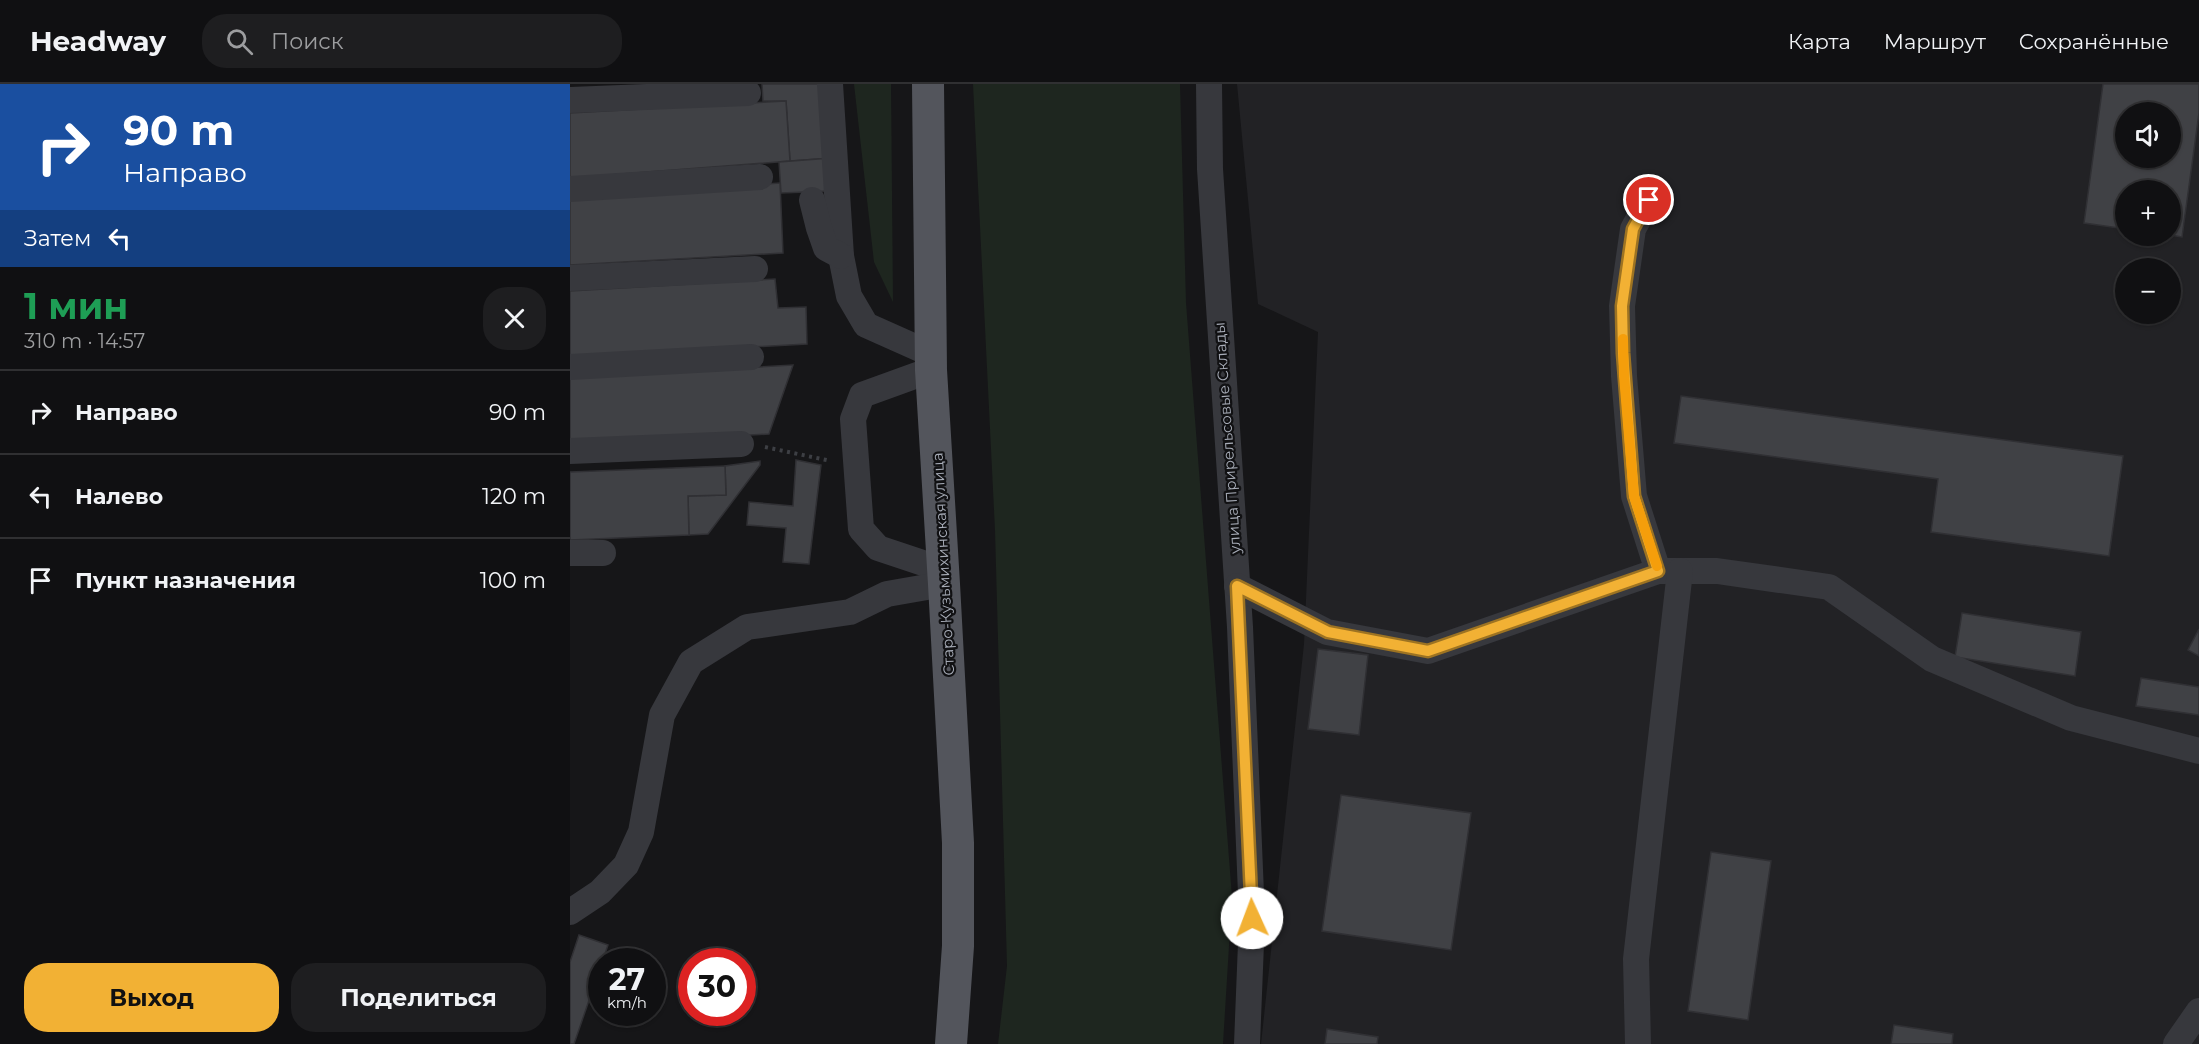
<!DOCTYPE html>
<html lang="ru">
<head>
<meta charset="utf-8">
<style>
  :root { --surface:#101012; --page:#1e1e20; --text:#f1f3f6; --muted:#9c9d9f; --line:#303032; --accent:#f2b134 }
  body { margin:0; font-family:Montserrat,sans-serif; background:var(--page); color:var(--text); height:100vh; display:flex; flex-direction:column; font-size:22px; white-space:nowrap }
  * { box-sizing:border-box; margin:0 }
  p { font-size:20px; color:var(--muted) }
  .icon { flex:none; width:33px; height:33px; fill:none; stroke:currentColor; stroke-width:2; stroke-linecap:round; stroke-linejoin:round }
  .map { position:relative; flex:1; overflow:hidden }
  .sheet { display:flex; flex-direction:column; background:var(--surface); width:570px }
  .sheet>* { flex:none }
  .top-card { background:#1a4fa0; color:#fff; overflow:hidden }
  .fabs { position:absolute; left:1545px; top:18px; display:grid; gap:12px }
  .fabs a { display:grid; place-items:center; width:66px; height:66px; border-radius:50%; background:var(--surface); box-shadow:0 2px 4px #0004,0 0 0 2px var(--line); font-size:30px }
  .speed { position:absolute; left:18px; top:864px; display:flex; gap:12px; font-size:30px; font-weight:700; text-align:center }
  .speed>* { display:grid; place-content:center; width:78px; height:78px; border-radius:50%; background:var(--surface); box-shadow:0 2px 4px #0004,0 0 0 2px var(--line); line-height:1 }
  .speed small { font-size:15px; font-weight:400 }
  .speed .limit { border:9px solid #d22; background:#fff; color:#111 }
  .pin { position:absolute; display:grid; place-items:center; width:51px; height:51px; color:#fff; margin:-26px; border:3px solid #fff; border-radius:50%; box-shadow:0 2px 6px #0007 }
  .me { position:absolute; width:66px; margin:-33px; rotate:358deg; stroke-linejoin:round; filter:drop-shadow(0 0 4px #0008) }
  .turn { display:flex; align-items:center; gap:21px; height:126px; padding:0 24px; font-size:27px }
  .turn .icon { width:78px; height:78px; stroke-width:2.5 }
  .turn b { display:block; font-size:42px; line-height:51px }
  .then { display:flex; align-items:center; height:57px; padding:0 24px; background:#0003; gap:12px; font-size:22px }
  .round { display:grid; place-items:center; flex:none; width:63px; height:63px; border-radius:24px; background:var(--page) }
  .headline { display:flex; align-items:center; justify-content:space-between; height:102px; padding:0 24px }
  h1 { font-size:36px; font-weight:700; line-height:45px; color:#1e9e55 }
  .action { display:flex; gap:12px; margin-top:auto; padding:12px 24px }
  .action a { flex:1; height:69px; border-radius:24px; background:var(--accent); color:#111; font-size:24px; font-weight:700; line-height:69px; text-align:center }
  .action a+a { background:var(--page); color:var(--text) }
  ul { padding:0; list-style:none }
  li { display:flex; align-items:center; gap:18px; height:84px; padding:0 24px; border-top:2px solid var(--line) }
  li div { flex:1 }
  li b { display:block; font-size:22px }
  li em { font-style:normal }
  header { display:flex; align-items:center; gap:36px; box-sizing:border-box; height:84px; padding:0 30px; background:var(--surface); border-bottom:2px solid var(--line) }
  header strong { font-size:28px }
  nav { display:flex; gap:33px; margin-inline-start:auto; font-size:21px }
  .search { width:420px; height:54px; background:var(--page); display:flex; align-items:center; gap:15px; box-sizing:border-box; padding:0 21px; border-radius:24px; color:var(--muted); font-size:22px }
  main { display:flex; flex:1; min-height:0 }
  .map>svg:first-child { display:block }
</style>
</head>
<body>
<header>
<strong>Headway</strong>
<div class="search"><svg class="icon" aria-label="search" viewBox="0 0 24 24"><circle cx="10" cy="10" r="6"/><path d="M15 15l6 6"/></svg>Поиск</div>
<nav><a>Карта</a><a>Маршрут</a><a>Сохранённые</a></nav>
</header>
<main>
<section class="sheet">
<div class="top-card">
<div class="turn"><svg class="icon" aria-label="right" viewBox="0 0 24 24"><path d="M7 20v-9h11M14 6l5 5-5 5"/></svg><div><b>90 m</b>Направо</div></div>
<div class="then">Затем<svg class="icon" aria-label="left" viewBox="0 0 24 24"><path d="M17 20v-9H6M10 6l-5 5 5 5"/></svg></div>
</div>
<div class="headline"><div><h1>1 мин</h1><p>310 m · 14:57</p></div><a class="round"><svg class="icon" aria-label="close" viewBox="0 0 24 24"><path d="M6 6l12 12M18 6L6 18"/></svg></a></div>
<ul>
<li><svg class="icon" aria-label="right" viewBox="0 0 24 24"><path d="M7 20v-9h11M14 6l5 5-5 5"/></svg><div><b>Направо</b></div><em>90 m</em></li>
<li><svg class="icon" aria-label="left" viewBox="0 0 24 24"><path d="M17 20v-9H6M10 6l-5 5 5 5"/></svg><div><b>Налево</b></div><em>120 m</em></li>
<li><svg class="icon" aria-label="arrive" viewBox="0 0 24 24"><path d="M6 21V4h12l-3 4 3 4H6"/></svg><div><b>Пункт назначения</b></div><em>100 m</em></li>
</ul>
<div class="action"><a>Выход</a><a>Поделиться</a></div>
</section>
<div class="map">
<svg width="1629" height="960" viewBox="0 0 1629 960">
  <rect width="100%" height="100%" fill="#161618"/>
  <!-- built -->
  <path fill="#222225" fill-rule="evenodd" d="M667 0H1629V960H691L734 560 748 248 688 220ZM1556 28H1600V74H1556ZM1556 106H1600V152H1556ZM1556 184H1600V230H1556Z"/>
  <!-- green -->
  <g fill="#1e261f">
    <polygon points="284,0 321,0 323,218 304,178"/>
    <polygon points="403,0 610,0 616,219 662,813 653,960 428,960 437,882 425,446"/>
  </g>
  <!-- building -->
  <g fill="#404145" stroke="#303034" stroke-width="1.5" fill-rule="evenodd">
    <polygon points="192,0 253,0 261,74 220,77 216,17 193,17"/>
    <path d="M1533 0H1629V29L1612 153 1600 151V106H1556V145L1514 139ZM1556 28H1600V74H1556Z"/>
    <polygon points="216,17 220,77 0,94 0,29"/>
    <polygon points="261,74 261,107 211,109 209,78"/>
    <polygon points="210,99 213,169 0,181 0,113"/>
    <polygon points="205,195 208,224 236,223 237,260 0,273 0,207"/>
    <polygon points="223,281 199,350 0,361 0,294"/>
    <polygon points="1111,312 1553,372 1539,472 1361,448 1368,395 1104,359"/>
    <polygon points="226,376 251,381 239,480 213,478 216,444 177,441 179,418 223,422"/>
    <polygon points="190,377 190,381 138,450 119,451 118,412 156,411 155,382"/>
    <polygon points="155,382 156,411 118,412 119,451 0,456 0,388"/>
    <polygon points="1392,529 1511,548 1505,592 1385,573"/>
    <polygon points="1629,545 1629,572 1618,566"/>
    <polygon points="748,565 798,571 789,651 738,645"/>
    <polygon points="1571,594 1629,603 1629,631 1566,622"/>
    <polygon points="771,711 901,729 881,866 752,847"/>
    <polygon points="1141,768 1201,777 1178,936 1118,927"/>
    <polygon points="9,851 38,861 4,960 0,960 0,878"/>
    <polygon points="1324,941 1383,950 1382,960 1321,960"/>
    <polygon points="757,945 808,953 807,960 755,960"/>
  </g>
  <g fill="none" stroke-linecap="round" stroke-linejoin="round">
    <!-- path -->
    <polyline stroke="#3d3f44" stroke-width="4" stroke-dasharray="3 4.5" stroke-linecap="butt" points="195,363 261,377"/>
    <!-- minor -->
    <g stroke="#37383d" stroke-width="26">
      <polyline points="260,0 271,172 279,212 296,241 361,270"/>
      <polyline points="639,0 640,85 670,543 682,834 677,960"/>
      <polyline points="0,16 178,9"/>
      <polyline points="0,105 190,93"/>
      <polyline points="242,116 249,144 256,164 271,172"/>
      <polyline points="1079,116 1063,145 1052,222 1054,292 1064,412 1088,487"/>
      <polyline points="0,194 185,185"/>
      <polyline points="0,283 181,273"/>
      <polyline points="361,286 292,311 283,335 291,445 308,464 374,486"/>
      <polyline points="0,367 171,360"/>
      <polyline points="0,469 33,469"/>
      <polyline points="667,502 757,548 858,567 1088,487 1147,487 1259,503 1362,575 1501,634 1629,667"/>
      <polyline points="0,828 30,808 56,781 71,748 92,631 121,578 177,543 280,528 317,510 374,500"/>
      <polyline points="1068,960 1066,875 1110,487"/>
      <polyline points="1606,960 1629,927"/>
    </g>
    <!-- major -->
    <polyline stroke="#53555c" stroke-width="32" points="358,0 361,286 374,500 388,759 388,862 381,960"/>
  </g>
  <g fill="none" stroke-linecap="round" stroke-linejoin="round">
    <!-- route casing -->
    <g stroke="#9d7322" stroke-width="15">
      <polyline id="route" points="682,834 667,502 758,548 858,567 1088,487 1064,412 1053,269 1052,222 1063,145 1079,116"/>
    </g>
    <!-- route -->
    <use href="#route" stroke="#f2b134" stroke-width="10"/>
    <!-- slow -->
    <polyline stroke="#f59e0b" stroke-width="10" points="1053,255 1054,292 1064,412 1087,482"/>
  </g>
  <g text-anchor="middle" dominant-baseline="central" stroke-width="4.5" stroke-linejoin="round" paint-order="stroke">
    <!-- street labels -->
    <g font-size="15" fill="#a8adb8" stroke="#111113">
      <text transform="translate(657 354) rotate(-94)">улица Прирельсовые Склады</text>
      <text transform="translate(373 480) rotate(-93)">Старо-Кузьмихинская улица</text>
    </g>
  </g>
</svg>
<div class="fabs">
<a><svg class="icon" aria-label="sound" viewBox="0 0 24 24"><path d="M4 9h4l5-4v14l-5-4H4zM17 9q2 3 0 6"/></svg></a>
<a>+</a>
<a>−</a>
</div>
<div class="speed"><div>27<small>km/h</small></div><div class="limit">30</div></div>
<div class="pin" style="left:1079px;top:116px;background:#d93025"><svg class="icon" aria-label="arrive" viewBox="0 0 24 24"><path d="M6 21V4h12l-3 4 3 4H6"/></svg></div>
<svg class="me" style="left:682px;top:834px" viewBox="-20 -20 40 40"><circle r="19" fill="#fff"/><path d="M0-13L10 11 0 6-10 11z" fill="#f2b134"/></svg>
</div>
</main>
</body>
</html>
